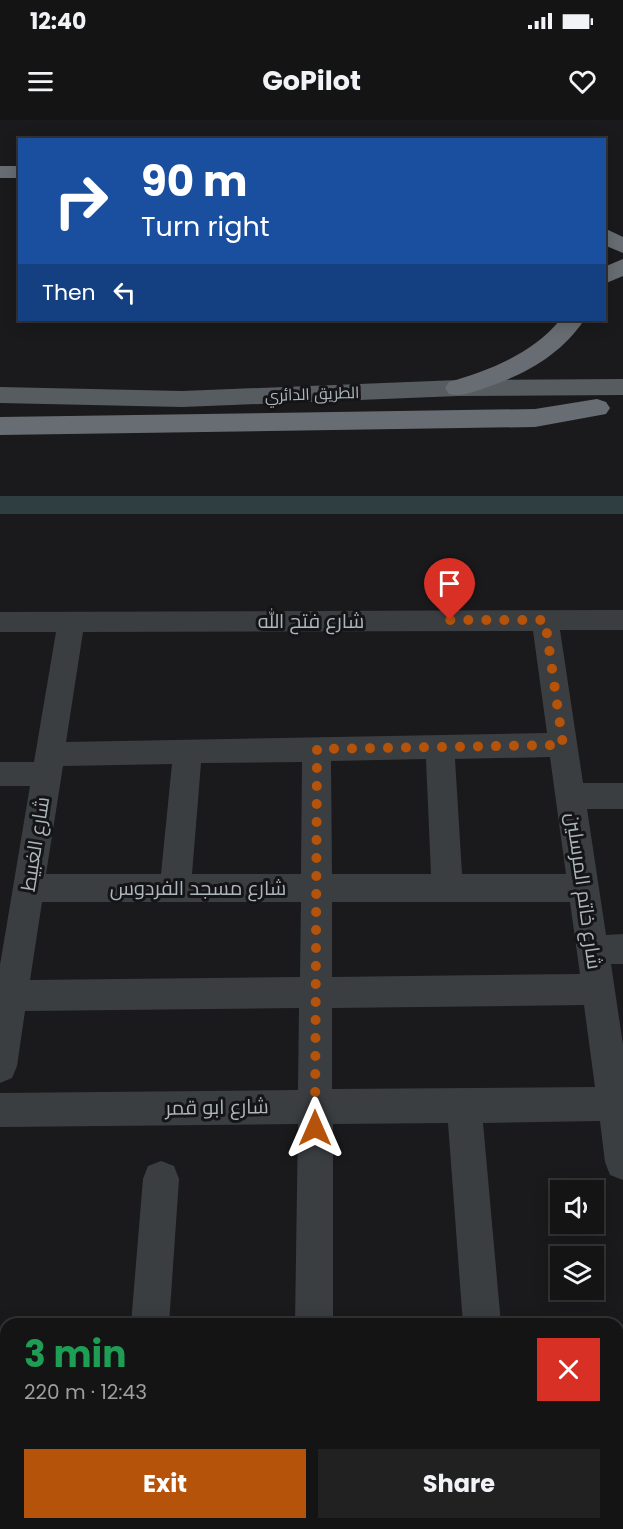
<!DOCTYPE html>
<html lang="en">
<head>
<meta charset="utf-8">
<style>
  :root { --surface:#141415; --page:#212122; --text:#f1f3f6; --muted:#9d9ea0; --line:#333334; --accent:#b45309 }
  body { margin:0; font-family:Poppins,Cairo,sans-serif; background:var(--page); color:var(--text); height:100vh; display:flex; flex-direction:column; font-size:22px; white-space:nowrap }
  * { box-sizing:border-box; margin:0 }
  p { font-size:20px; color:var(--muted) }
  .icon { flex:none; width:33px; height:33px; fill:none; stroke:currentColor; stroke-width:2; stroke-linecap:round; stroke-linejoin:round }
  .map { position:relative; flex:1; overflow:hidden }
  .details { position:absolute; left:0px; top:1198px; width:624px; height:212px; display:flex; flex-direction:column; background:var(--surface); border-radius:18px 18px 0 0; box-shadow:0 3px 15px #0003,0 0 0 2px var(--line) }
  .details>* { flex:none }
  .guide { position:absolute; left:18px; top:18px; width:588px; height:183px; border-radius:0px; box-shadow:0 3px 15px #0003,0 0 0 2px var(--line); background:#1a4fa0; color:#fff; overflow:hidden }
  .fabs { position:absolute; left:550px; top:1060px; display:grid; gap:12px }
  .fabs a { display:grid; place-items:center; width:54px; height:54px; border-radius:0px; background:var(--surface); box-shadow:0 3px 15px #0003,0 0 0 2px var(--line); font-size:30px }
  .pin { position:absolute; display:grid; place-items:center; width:51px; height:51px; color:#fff; margin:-62px -26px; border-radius:50% 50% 50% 0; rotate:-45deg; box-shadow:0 0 6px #0007 }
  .pin .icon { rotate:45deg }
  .me { position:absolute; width:66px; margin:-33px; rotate:0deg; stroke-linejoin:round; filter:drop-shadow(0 0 4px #0008) }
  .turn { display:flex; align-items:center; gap:21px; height:126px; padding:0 24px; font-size:27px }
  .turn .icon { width:78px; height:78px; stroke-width:2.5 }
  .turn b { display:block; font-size:42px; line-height:51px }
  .then { display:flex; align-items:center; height:57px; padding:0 24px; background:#0003; gap:12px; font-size:22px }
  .round { display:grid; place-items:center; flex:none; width:63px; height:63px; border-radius:0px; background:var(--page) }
  .summary { display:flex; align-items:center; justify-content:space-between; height:102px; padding:0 24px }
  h1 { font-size:36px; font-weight:700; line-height:45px; color:#1e9e55 }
  .primary-button { display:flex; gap:12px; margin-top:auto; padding:12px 24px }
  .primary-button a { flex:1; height:69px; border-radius:0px; background:var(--accent); color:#fff; font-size:24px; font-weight:700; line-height:69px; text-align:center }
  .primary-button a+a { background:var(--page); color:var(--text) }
  .status { display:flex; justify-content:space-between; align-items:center; height:42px; padding:0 30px; background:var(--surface); direction:ltr }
  .status svg { height:16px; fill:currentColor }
  header { display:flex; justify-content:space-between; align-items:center; height:78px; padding:0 24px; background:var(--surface); font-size:27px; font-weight:700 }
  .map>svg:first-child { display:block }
</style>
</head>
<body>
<div class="status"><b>12:40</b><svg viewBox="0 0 49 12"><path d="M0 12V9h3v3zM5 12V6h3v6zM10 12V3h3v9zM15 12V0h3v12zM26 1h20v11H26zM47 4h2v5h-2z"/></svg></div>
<header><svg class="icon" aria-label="menu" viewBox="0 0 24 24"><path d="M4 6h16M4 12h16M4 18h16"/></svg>GoPilot<svg class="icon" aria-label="heart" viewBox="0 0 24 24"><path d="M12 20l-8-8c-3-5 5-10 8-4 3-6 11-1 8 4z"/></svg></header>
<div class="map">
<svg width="623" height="1409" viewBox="0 0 623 1409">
  <rect width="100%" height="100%" fill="#1a1a1c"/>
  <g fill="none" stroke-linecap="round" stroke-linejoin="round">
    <!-- canal -->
    <rect fill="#2f3e41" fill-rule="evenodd" x="0" y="376" width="623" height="18"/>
    <!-- minor -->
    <g fill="#3b3e41" fill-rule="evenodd">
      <path d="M623 490V510H560L583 663H623V689H587L606 815 623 814V844H611L623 925V1060L610 1055 605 1042 600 1001 483 1003 501 1204H463L448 1003 333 1004V1204H295L298 1004 0 1007V973L298 970 299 888 25 891 17 946 12 958 0 963V845L30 666H0V642H34L56 512H0V492ZM533 511 547 613 66 622 83 512ZM550 637 566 754H462L455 639ZM426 639 431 754H332L331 641ZM302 642 301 754H192L201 643ZM172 644 161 754H46L63 646ZM42 782H301L300 857 30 860ZM332 782H570L580 854 332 857ZM584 885 595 967 332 969V888Z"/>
      <polygon points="161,1041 174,1046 179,1059 169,1204 131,1204 143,1059 148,1046"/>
      <rect x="0" y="1221" width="6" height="38"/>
      <rect x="618" y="1221" width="5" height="38"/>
      <rect x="292" y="1404" width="42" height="5"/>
    </g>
    <!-- major -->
    <polygon fill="#575c60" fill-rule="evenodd" points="623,259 623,275 458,276 182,287 0,283 0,267 182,271 458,260"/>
    <!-- highway -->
    <g fill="#676d72" fill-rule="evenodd">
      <rect x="0" y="46" width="20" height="12"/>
      <polygon points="604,108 623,117 623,133 604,125"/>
      <polygon points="623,139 623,156 604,164 604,147"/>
      <path d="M560 200H584C561 235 524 255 485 268 473 272 462 277 449 274L445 268 449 262C490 250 532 234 560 200Z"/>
      <polygon points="597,279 606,282 610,288 606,294 535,307 0,315 0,297 535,289"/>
    </g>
  </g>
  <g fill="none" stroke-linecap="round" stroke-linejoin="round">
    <!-- route -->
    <polyline stroke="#b45309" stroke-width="10" stroke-dasharray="0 18" points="315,1008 317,629 563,625 545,500 450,500"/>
  </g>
  <g text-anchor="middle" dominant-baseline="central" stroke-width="6" stroke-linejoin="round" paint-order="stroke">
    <!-- far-street labels -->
    <g font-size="16" fill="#acb6bc" stroke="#151517">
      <text transform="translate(312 274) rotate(-2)">الطريق الدائري</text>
    </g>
    <!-- street labels -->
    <g font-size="20" fill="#acb6bc" stroke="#151517">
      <text x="311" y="501">شارع فتح الله</text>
      <text transform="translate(35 724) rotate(-81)">شارع الغبيط</text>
      <text x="198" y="768">شارع مسجد الفردوس</text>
      <text transform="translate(584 771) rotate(82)">شارع خاتم المرسلين</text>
      <text transform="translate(217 987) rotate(-1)">شارع ابو قمر</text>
    </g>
  </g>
</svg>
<div class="fabs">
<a><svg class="icon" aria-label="sound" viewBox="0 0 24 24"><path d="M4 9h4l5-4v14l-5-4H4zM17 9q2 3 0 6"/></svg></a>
<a><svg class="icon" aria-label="layers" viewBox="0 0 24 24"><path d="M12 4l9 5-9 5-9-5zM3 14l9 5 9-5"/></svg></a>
</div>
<div class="pin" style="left:450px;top:500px;background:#d93025"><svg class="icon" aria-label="arrive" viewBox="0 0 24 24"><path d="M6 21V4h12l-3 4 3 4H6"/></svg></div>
<svg class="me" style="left:315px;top:1008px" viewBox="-20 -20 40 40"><path d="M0-17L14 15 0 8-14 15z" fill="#b45309" stroke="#fff" stroke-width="4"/></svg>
<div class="guide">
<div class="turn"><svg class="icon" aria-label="right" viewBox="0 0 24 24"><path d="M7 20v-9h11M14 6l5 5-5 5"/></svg><div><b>90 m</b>Turn right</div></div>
<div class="then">Then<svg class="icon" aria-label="left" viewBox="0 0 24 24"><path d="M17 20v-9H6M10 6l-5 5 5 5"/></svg></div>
</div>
<section class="details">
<div class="summary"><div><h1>3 min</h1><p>220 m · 12:43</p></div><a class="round" style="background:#d93025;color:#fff"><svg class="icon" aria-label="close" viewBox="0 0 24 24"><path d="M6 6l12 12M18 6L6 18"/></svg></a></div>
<div class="primary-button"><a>Exit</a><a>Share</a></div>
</section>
</div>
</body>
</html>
